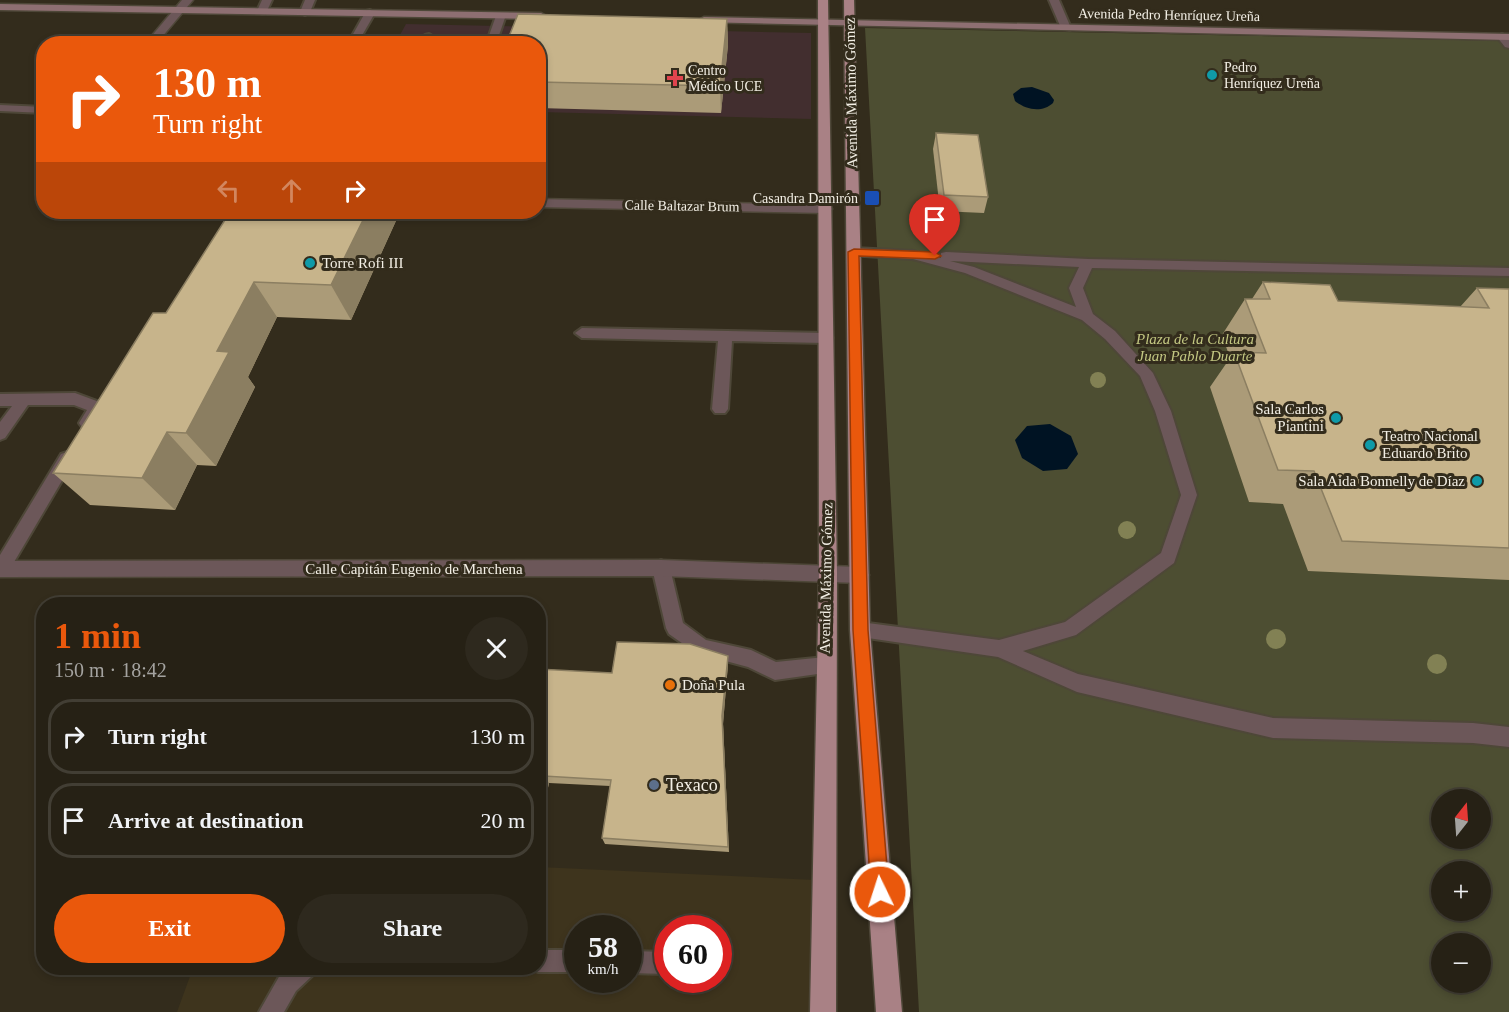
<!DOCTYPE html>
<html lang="en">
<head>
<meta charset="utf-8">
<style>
  :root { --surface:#262115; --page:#2e291e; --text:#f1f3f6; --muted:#a4a3a0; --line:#423e34; --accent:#ea580c }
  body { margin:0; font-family:"Times New Roman",serif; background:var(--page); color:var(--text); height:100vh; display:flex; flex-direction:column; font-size:22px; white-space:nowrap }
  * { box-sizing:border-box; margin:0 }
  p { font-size:20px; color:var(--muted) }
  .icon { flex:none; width:33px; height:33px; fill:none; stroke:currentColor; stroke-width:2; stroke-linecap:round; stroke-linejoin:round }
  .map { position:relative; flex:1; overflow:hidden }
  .details { position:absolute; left:36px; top:597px; width:510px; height:378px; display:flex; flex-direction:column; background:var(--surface); border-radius:24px; box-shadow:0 3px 9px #0003,0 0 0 2px var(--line) }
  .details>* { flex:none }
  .top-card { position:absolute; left:36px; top:36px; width:510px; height:183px; border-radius:24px; box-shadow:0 3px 9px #0003,0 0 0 2px var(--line); background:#ea580c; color:#fff; overflow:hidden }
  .needle { width:39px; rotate:17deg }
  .fabs { position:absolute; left:1431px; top:789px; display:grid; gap:12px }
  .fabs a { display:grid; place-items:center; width:60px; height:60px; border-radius:50%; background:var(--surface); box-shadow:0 3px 9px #0003,0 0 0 2px var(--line); font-size:30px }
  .speed { position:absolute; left:564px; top:915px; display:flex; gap:12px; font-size:30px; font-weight:700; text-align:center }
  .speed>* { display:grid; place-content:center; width:78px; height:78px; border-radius:50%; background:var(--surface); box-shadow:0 3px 9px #0003,0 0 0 2px var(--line); line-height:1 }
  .speed small { font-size:15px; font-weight:400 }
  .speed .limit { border:9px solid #d22; background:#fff; color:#111 }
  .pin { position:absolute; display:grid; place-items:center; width:51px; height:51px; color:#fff; margin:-62px -26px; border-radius:50% 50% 50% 0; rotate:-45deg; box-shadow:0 0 6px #0007 }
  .pin .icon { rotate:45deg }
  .me { position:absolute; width:66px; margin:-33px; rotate:356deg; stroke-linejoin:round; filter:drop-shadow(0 0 4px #0008) }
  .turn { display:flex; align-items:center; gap:21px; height:126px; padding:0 18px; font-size:27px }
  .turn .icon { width:78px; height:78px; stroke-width:2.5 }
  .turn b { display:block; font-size:42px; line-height:51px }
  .lanes { display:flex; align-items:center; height:57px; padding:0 18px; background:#0003; justify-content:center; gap:30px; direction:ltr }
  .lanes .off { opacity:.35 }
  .round { display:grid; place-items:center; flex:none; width:63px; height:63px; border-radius:32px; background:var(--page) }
  .summary { display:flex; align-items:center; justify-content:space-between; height:102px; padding:0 18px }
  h1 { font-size:36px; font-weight:600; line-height:45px; color:var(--accent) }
  .button { display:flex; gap:12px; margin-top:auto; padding:12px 18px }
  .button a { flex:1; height:69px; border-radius:36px; background:var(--accent); color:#fff; font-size:24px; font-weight:600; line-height:69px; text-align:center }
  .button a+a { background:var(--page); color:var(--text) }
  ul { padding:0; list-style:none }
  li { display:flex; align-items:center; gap:18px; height:75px; margin:0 12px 9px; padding:0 6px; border:3px solid var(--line); border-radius:24px }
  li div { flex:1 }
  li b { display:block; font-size:22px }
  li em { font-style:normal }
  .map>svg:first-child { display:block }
</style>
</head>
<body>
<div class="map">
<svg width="1509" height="1012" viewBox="0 0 1509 1012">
  <rect width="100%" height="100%" fill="#332c1c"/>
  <!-- built -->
  <path fill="#3e341d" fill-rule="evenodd" d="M539 867 815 880 812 1012H177L193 968H538ZM578 928H628V980H578ZM668 928H718V980H668Z"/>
  <!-- medical -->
  <polygon fill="#422e2f" points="406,24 811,33 811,119 539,112 538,44 395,44"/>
  <!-- green -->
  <path fill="#4d4e32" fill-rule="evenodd" d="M865 28 1509 41V1012H919ZM1442 800H1480V838H1442ZM1442 872H1480V910H1442ZM1442 944H1480V982H1442Z"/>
  <!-- water -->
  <g fill="#001323">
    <path d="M1032 87 1049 93 1054 100 1053 103C1042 113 1026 110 1015 101L1013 94 1021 88Z"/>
    <polygon points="1050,424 1071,436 1078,454 1067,469 1043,471 1022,458 1015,440 1027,426"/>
  </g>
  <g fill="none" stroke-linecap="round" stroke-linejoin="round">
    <!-- service casing -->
    <g stroke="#4e4738" stroke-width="4">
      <g id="service">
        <polygon points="262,0 272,0 266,13 262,14 257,11"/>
        <polygon points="305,0 315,0 310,12 305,15 300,12"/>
        <polygon points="1049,0 1059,0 1071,28 1070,30 1061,28"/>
        <polygon points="370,10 375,13 357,44 202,44 220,36 352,36 366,11"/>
        <polygon points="497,13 506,15 496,44 486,44"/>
        <polygon points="429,34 434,37 432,44 422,44 425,35"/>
        <polygon points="1502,34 1509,39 1509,48 1505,47 1497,37"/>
        <polygon points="0,105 44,107 44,113 0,111"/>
        <path d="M854 248 913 251 941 258V253L946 252 1088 259 1509 268V276L1092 268 1083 288 1093 314 1115 331 1153 373 1171 411 1197 495 1174 563 1076 635 1023 651 1078 674 1273 718 1473 723 1509 727V747L1473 743 1273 738 1077 692 998 657 854 636 851 630 854 624 860 622 999 640 1065 622 1161 553 1181 495 1155 411 1140 376 1105 339 1082 320 965 273 913 259 849 255 847 252ZM950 261 1079 267 1069 288 1076 307 974 267Z"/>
        <polygon points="582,328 826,333 833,338 826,343 732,341 728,409 725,413 715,413 712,409 718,341 582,338 575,333"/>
        <polygon points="75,393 102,403 105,407 92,427 82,427 79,423 87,410 74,405 28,405 5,438 0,440 0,422 12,406 0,406 0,394"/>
        <polygon points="67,452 73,454 75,458 73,462 7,574 0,576 0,555 61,454"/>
        <polygon points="661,560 667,563 670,568 683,623 706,640 751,650 776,662 825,657 832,660 834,666 832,672 775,680 748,667 696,653 669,634 666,628 652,568 655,563"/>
        <polygon points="538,950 578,950 578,972 538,972 530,969 538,968"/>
        <polygon points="628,951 668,952 668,974 628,973"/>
        <polygon points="288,968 315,968 312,976 296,991 284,1012 259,1012 280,975"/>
      </g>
    </g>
    <!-- minor casing -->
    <g stroke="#4e4738" stroke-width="3">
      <g id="minor">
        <polygon points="182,0 193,0 156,44 145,44"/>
        <polygon points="538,199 825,205 832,209 825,213 538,207"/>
        <polygon points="661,560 859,567 866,569 869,575 866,581 859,583 661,576 0,577 0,561"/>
      </g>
    </g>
    <!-- secondary casing -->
    <g stroke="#4e4738" stroke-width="3">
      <g id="secondary">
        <polygon points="0,4 541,13 546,16 541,19 0,10"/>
        <polygon points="704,17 1509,34 1509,40 700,22 699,20"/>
      </g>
    </g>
    <!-- primary casing -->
    <g stroke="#4e4738" stroke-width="3">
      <g id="primary">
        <polygon points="818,0 828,0 837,573 836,1012 810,1012 819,573"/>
        <polygon points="844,0 854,0 870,630 902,1012 876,1012 850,630"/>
      </g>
    </g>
    <!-- service -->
    <use href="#service" fill="#6c5759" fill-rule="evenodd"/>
    <!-- minor -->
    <use href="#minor" fill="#6c5759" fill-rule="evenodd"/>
    <!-- secondary -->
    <use href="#secondary" fill="#8e6f72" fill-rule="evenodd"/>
    <!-- primary -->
    <use href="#primary" fill="#a98185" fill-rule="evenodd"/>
  </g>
  <!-- trees -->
  <g fill="#828154">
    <circle cx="1098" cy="380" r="8"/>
    <circle cx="1127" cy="530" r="9"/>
    <circle cx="1276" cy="639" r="10"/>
    <circle cx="1437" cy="664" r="10"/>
  </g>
  <!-- wall -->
  <g fill="#ab9b78">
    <polygon points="727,19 728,45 721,113 538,108 538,44"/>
    <polygon points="936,133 988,197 984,213 940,211 933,149"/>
    <polygon points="230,212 400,212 351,320 277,317 248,377 255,387 216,466 197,465 175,510 90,505 53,473 166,313"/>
    <polygon points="1263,282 1338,301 1460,307 1477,288 1509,289 1509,580 1308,571 1283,504 1249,502 1210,387 1230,358 1222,335 1245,299 1252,299"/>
    <polygon points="728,664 723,724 729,852 605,844 602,838 610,786 549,783 542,816 538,816 538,669 612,673"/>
  </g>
  <!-- shaded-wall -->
  <g fill="#8b7e61">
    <polygon points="727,19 728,45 721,113 720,86"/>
    <polygon points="367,212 400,212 351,320 331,285"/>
    <polygon points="254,282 277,317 248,377 255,387 216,466 186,433 217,351"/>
    <polygon points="167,432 197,465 175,510 142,478"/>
    <polygon points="728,656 728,664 723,724 729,852 722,716"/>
    <polygon points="544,776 549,783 542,816 538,812 538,803"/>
  </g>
  <!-- building -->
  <g fill="#c7b48b" stroke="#8b7e61" stroke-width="1.5">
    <polygon points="518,14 727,19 720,86 538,82 538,44 506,44"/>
    <polygon points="936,133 978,135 988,197 944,195"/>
    <polygon points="230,212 367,212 331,285 254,282 217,351 229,352 186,433 167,432 142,478 53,473 153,313 166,313"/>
    <polygon points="1263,282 1330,285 1338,301 1489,308 1477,288 1509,289 1509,548 1342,541 1314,471 1278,470 1234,352 1266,353 1245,299 1270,299"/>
    <polygon points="617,642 690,644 728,656 722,716 728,847 602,838 611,780 544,776 538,803 538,669 612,673"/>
  </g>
  <!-- route -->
  <polygon fill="#ea580c" stroke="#983908" stroke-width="1.5" points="854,249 935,252 941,256 935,259 859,256 868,630 889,892 887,899 880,901 874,899 871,892 853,630 848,252"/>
  <!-- markers -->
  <g fill="#0f9aa8" stroke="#332c1c" stroke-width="2">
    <circle cx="1212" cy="75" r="6"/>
    <circle cx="310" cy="263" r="6"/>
    <circle cx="1336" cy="418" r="6"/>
    <circle cx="1370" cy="445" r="6"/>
    <circle cx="1477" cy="481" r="6"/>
  </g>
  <path fill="#e0444e" stroke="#332c1c" stroke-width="2" d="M672 69h6v6h6v6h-6v6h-6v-6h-6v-6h6z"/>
  <rect fill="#1a4fb4" stroke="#332c1c" stroke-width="2" x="864" y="190" width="16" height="16" rx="3"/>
  <circle fill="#e8710a" stroke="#332c1c" stroke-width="2" cx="670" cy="685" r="6"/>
  <circle fill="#5c6f8a" stroke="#332c1c" stroke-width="2" cx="654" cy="785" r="6"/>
  <g text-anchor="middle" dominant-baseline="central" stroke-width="6" stroke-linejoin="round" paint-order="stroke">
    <!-- far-street labels -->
    <g font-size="14" fill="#f3efe5" stroke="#332c1c">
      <text transform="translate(1169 15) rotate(1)">Avenida Pedro Henríquez Ureña</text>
      <text transform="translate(682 206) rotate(1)">Calle Baltazar Brum</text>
    </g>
    <!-- far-poi labels -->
    <g font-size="14" fill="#f3efe5" stroke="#332c1c" text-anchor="start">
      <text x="1224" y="67">Pedro<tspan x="1224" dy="16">Henríquez Ureña</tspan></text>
      <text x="688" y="70">Centro<tspan x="688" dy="16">Médico UCE</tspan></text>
      <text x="858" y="198" text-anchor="end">Casandra Damirón</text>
    </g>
    <!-- street labels -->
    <g font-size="15" fill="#f3efe5" stroke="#332c1c">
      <text transform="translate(851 93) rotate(-91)">Avenida Máximo Gómez</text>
      <text x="414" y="569">Calle Capitán Eugenio de Marchena</text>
      <text transform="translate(826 578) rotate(-89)">Avenida Máximo Gómez</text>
    </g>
    <!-- poi labels -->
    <g font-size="15" fill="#f3efe5" stroke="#332c1c" text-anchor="start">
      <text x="322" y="263">Torre Rofi III</text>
      <text x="1324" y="409" text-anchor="end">Sala Carlos<tspan x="1324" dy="17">Piantini</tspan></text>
      <text x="1382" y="436">Teatro Nacional<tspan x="1382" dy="17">Eduardo Brito</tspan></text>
      <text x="1465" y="481" text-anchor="end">Sala Aida Bonnelly de Díaz</text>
      <text x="682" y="685">Doña Pula</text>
    </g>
    <!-- park labels -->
    <g font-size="15" font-style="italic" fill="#c3c782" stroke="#332c1c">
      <text x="1195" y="339">Plaza de la Cultura<tspan x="1195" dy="17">Juan Pablo Duarte</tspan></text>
    </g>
    <!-- near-poi labels -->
    <g font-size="18" fill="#f3efe5" stroke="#332c1c" text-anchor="start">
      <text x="666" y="785">Texaco</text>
    </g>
  </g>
</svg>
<div class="fabs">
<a><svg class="needle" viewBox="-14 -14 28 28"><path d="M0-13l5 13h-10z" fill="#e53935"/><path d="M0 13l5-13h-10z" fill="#a4a3a0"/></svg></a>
<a>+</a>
<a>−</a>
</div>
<div class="speed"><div>58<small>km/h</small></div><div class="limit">60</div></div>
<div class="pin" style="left:935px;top:256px;background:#d93025"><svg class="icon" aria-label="arrive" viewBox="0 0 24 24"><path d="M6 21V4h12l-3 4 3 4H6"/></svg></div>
<svg class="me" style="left:880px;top:892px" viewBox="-20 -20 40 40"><circle r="17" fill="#ea580c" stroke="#fff" stroke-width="3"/><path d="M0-11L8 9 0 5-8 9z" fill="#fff"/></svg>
<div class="top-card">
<div class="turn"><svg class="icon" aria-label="right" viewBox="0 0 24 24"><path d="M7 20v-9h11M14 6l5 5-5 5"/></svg><div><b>130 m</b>Turn right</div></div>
<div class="lanes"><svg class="icon off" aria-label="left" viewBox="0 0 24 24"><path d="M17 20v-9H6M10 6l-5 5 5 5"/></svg><svg class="icon off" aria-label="ahead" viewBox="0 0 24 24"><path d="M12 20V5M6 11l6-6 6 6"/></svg><svg class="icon" aria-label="right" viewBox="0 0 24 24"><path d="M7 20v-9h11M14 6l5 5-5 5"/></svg></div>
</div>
<section class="details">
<div class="summary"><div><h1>1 min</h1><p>150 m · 18:42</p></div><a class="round"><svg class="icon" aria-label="close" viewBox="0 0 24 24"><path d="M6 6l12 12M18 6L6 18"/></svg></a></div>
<ul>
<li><svg class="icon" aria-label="right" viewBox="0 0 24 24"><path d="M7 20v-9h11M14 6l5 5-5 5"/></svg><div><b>Turn right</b></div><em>130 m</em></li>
<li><svg class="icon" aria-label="arrive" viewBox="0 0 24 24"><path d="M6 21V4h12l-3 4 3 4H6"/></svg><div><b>Arrive at destination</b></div><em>20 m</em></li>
</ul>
<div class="button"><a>Exit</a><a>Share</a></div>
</section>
</div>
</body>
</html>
